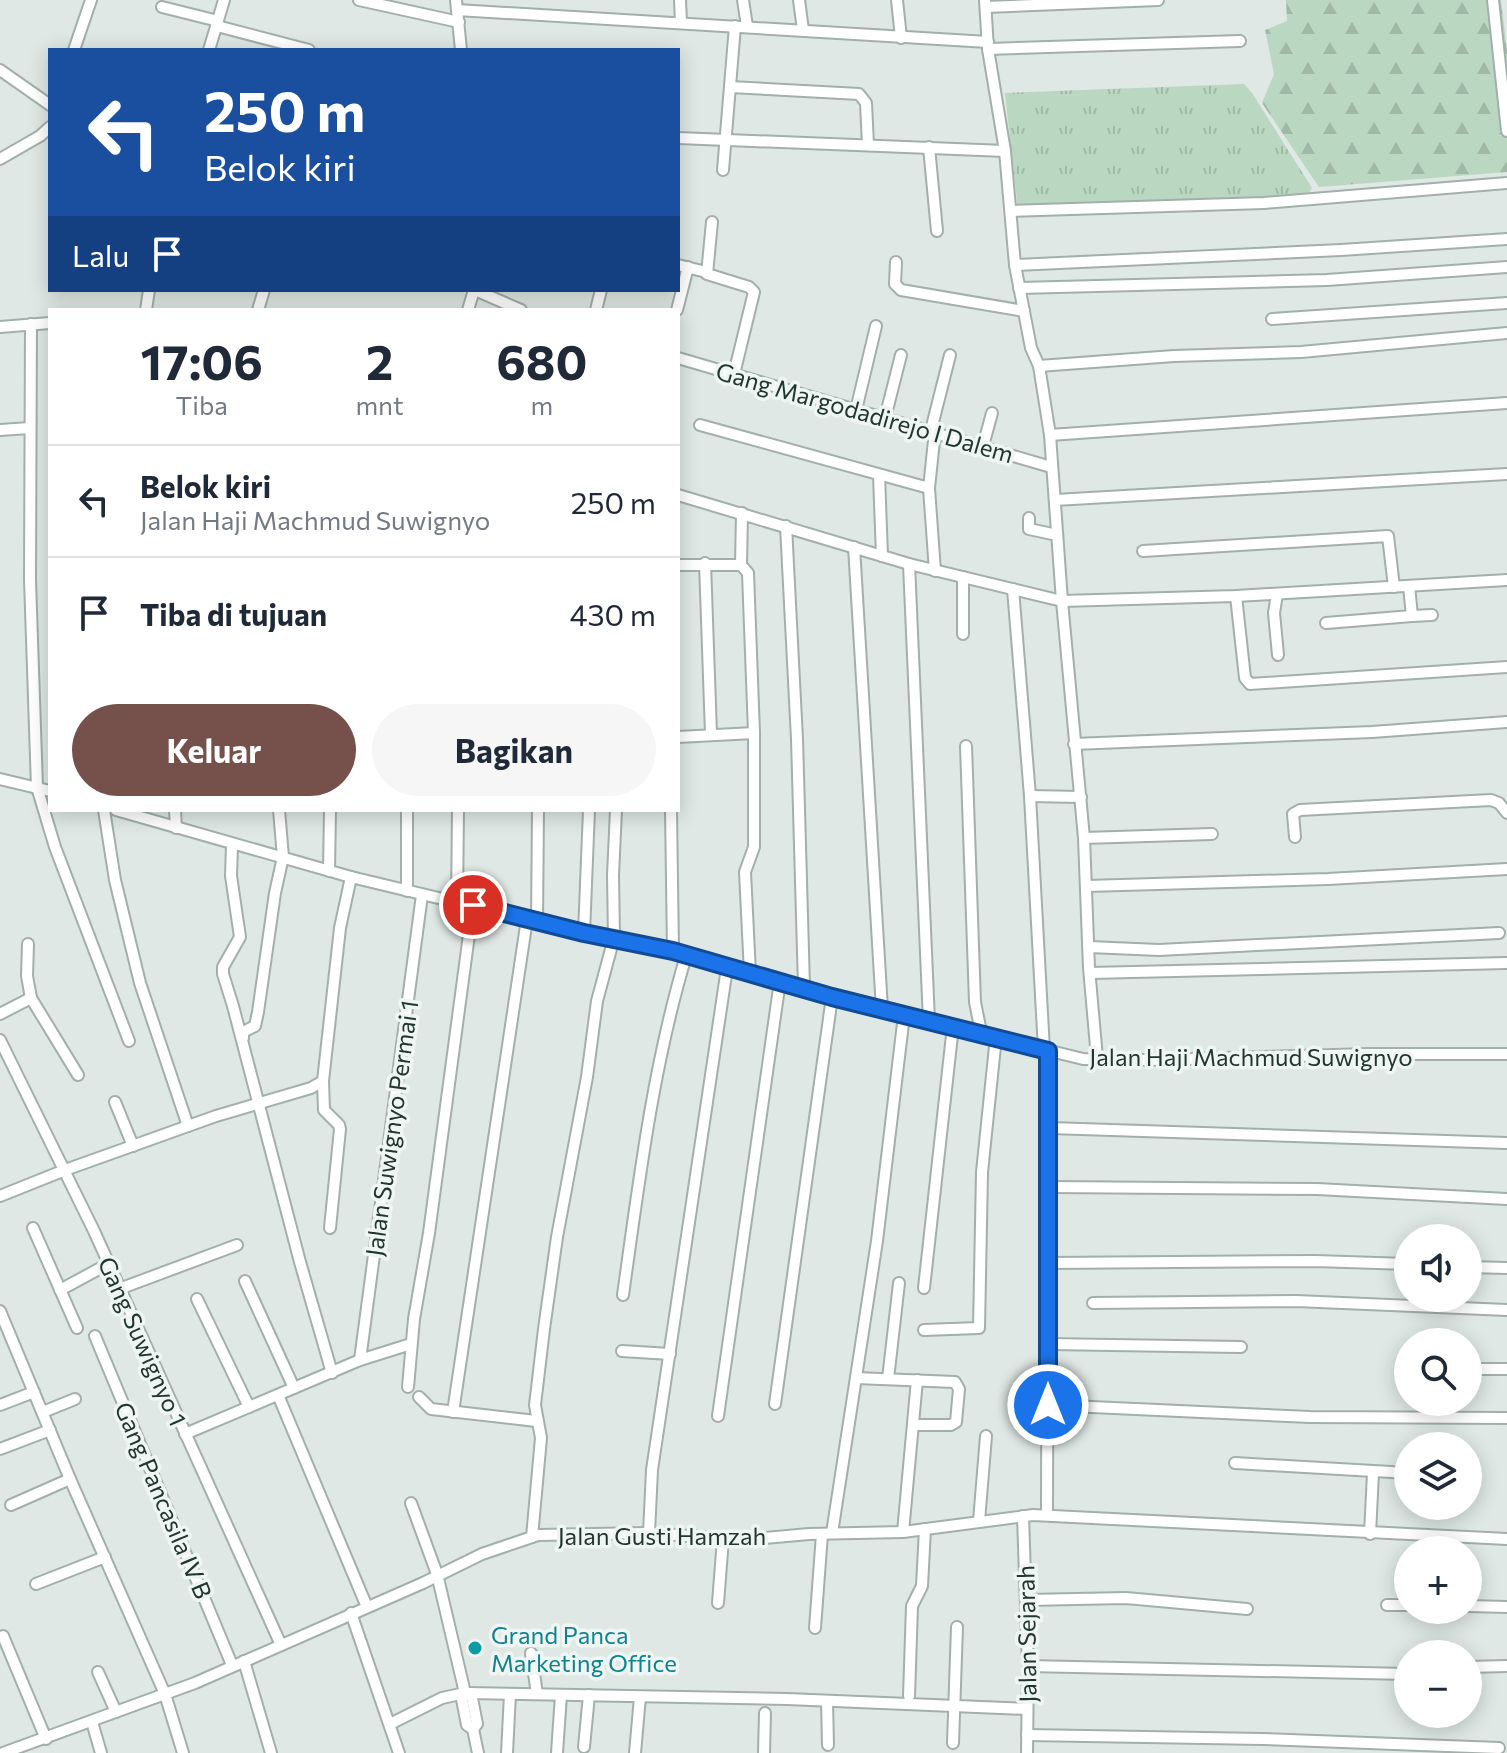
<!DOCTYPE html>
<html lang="id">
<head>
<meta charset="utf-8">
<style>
  :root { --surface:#fff; --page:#f6f6f7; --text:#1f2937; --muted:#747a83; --line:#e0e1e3; --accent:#76514c }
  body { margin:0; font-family:Commissioner,sans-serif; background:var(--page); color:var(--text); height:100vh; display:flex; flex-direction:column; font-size:30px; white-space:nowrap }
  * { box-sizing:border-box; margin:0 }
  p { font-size:26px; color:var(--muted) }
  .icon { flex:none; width:44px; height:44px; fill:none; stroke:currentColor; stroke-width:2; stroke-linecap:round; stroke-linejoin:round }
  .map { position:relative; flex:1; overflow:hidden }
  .drawer { position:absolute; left:48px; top:308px; width:632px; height:504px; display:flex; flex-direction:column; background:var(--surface); border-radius:0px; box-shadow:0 4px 20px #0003 }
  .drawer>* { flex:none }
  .top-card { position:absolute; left:48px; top:48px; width:632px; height:244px; border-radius:0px; box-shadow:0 4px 20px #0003; background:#1a4fa0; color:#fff; overflow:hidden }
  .tools { position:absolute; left:1394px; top:1224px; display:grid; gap:16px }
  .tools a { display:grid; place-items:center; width:88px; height:88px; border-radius:50%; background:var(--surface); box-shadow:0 4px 20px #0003; font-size:40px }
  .pin { position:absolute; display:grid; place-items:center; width:68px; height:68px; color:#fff; margin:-34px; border:4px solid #fff; border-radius:50%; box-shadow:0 2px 8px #0007 }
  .me { position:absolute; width:88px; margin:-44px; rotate:0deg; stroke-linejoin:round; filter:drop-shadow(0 0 6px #0008) }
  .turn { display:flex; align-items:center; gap:28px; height:168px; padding:0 24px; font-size:36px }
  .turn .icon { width:104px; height:104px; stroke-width:2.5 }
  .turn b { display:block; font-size:56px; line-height:68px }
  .then { display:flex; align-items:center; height:76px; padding:0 24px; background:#0003; gap:16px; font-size:30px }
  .eta { display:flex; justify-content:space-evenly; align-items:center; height:136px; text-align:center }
  .eta b { font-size:48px; font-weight:700; line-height:56px }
  .action { display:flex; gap:16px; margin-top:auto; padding:16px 24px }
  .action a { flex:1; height:92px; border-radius:48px; background:var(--accent); color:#fff; font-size:32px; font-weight:700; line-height:92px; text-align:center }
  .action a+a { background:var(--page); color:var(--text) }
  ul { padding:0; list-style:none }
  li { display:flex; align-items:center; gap:24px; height:112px; padding:0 24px; border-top:2px solid var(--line) }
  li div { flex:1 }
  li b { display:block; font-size:30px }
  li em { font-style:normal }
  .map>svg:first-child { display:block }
</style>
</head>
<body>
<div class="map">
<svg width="1507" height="1753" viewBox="0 0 1507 1753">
  <defs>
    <pattern id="grass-tufts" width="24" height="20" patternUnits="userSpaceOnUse" patternTransform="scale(2)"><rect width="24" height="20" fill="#bad7c2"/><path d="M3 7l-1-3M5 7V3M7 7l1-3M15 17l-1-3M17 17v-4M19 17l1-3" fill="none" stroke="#a0b9a7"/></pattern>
    <pattern id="forest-firs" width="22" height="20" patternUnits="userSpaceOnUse" patternTransform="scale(2)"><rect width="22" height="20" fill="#bad7c2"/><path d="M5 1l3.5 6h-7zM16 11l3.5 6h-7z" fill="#a0b9a7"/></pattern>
  </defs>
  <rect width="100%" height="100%" fill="#dfe8e4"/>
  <!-- grass -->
  <polygon fill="url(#grass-tufts)" points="1244,84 1252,93 1312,188 1305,198 1018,210 1005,93"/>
  <!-- forest -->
  <polygon fill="url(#forest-firs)" points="1286,0 1501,0 1507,51 1507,172 1319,187 1262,103 1274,74 1265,30 1287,21"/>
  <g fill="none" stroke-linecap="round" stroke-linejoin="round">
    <!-- minor casing -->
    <g stroke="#a3afab" stroke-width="14">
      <g id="minor">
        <polyline points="359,0 459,22"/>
        <polyline points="456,0 461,50"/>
        <polyline points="680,0 681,22"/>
        <polyline points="743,0 747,26"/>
        <polyline points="799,0 803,30"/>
        <polyline points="897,0 901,38"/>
        <polyline points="985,0 988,49 1005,151 1015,265 1031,348 1039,366 1050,435 1062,601 1084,838 1089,968 1097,1058"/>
        <polyline points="1493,0 1507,131"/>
        <polyline points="162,7 218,21"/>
        <polyline points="986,7 1158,0"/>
        <polyline points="457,10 988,42"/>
        <polyline points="217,26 309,50"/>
        <polyline points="988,49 1240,41"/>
        <polyline points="74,50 91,0"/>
        <polyline points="209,50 224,0"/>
        <polyline points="0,70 50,105"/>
        <polyline points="730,87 859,94 866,103 868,145"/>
        <polyline points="678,138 1005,151"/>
        <polyline points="929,147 937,231"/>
        <polyline points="0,159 40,136 50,127"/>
        <polyline points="723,170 735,26"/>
        <polyline points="1011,211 1264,203 1507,183"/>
        <polyline points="712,222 707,274 749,287 754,292 734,374"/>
        <polyline points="896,262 895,284 901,290 1024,311"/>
        <polyline points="678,265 706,272"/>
        <polyline points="1015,265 1341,250 1507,239"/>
        <polyline points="1019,288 1327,280 1507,267"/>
        <polyline points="475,290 521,310"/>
        <polyline points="146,310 149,290"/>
        <polyline points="258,310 264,290"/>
        <polyline points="468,310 474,290"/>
        <polyline points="596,310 601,290"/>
        <polyline points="677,310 688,267"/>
        <polyline points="1272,319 1507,303"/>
        <polyline points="31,324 30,580 37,787 55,847 129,1041"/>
        <polyline points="0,327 50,323"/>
        <polyline points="678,358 1051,467"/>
        <polyline points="1039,366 1174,356 1301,352 1507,333"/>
        <polyline points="856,410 876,326"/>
        <polyline points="885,418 901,355"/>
        <polyline points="700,425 929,488"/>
        <polyline points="0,430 30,428"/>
        <polyline points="931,430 950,355"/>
        <polyline points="935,431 929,488 935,571"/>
        <polyline points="1050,435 1507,403"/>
        <polyline points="983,446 992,413"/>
        <polyline points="879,475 882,556"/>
        <polyline points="678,495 909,564 1062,601 1236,596 1507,580"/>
        <polyline points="1055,500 1507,474"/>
        <polyline points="1029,518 1029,529 1057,535"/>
        <polyline points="786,526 797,739 804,987"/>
        <polyline points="854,547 882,1009"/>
        <polyline points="1143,551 1388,536 1394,587"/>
        <polyline points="705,563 711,734"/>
        <polyline points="909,564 929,1021"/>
        <polyline points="678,565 741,565 748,573 754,733 754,847 745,872 750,973"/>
        <polyline points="741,565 742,513"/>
        <polyline points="963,577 963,634"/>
        <polyline points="1013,589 1030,796 1044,1050"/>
        <polyline points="1277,594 1274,613 1278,655"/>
        <polyline points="1236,596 1245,678 1250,684 1507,667"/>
        <polyline points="1412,616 1432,615"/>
        <polyline points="1326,623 1412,616 1409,586"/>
        <polyline points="678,737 754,733"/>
        <polyline points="1074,744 1372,732 1507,722"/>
        <polyline points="966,746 975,1002 981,1032"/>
        <polyline points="0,779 50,791"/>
        <polyline points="1030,796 1081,797"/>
        <polyline points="104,810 115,880 140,983 188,1126"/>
        <polyline points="116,810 351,877 584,933 673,951 832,997 1083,1059 1149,1060 1369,1054 1507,1054"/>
        <polyline points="175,810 176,828"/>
        <polyline points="407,810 407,891"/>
        <polyline points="671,810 673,951"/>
        <polyline points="1295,837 1293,814 1300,810 1491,800 1499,803 1507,813"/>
        <polyline points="1084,838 1212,834"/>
        <polyline points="232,845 231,876 240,937 223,967 223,974 233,1006 300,1262 332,1373"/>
        <polyline points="329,871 330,810"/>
        <polyline points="1087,886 1328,879 1507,869"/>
        <polyline points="457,902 458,810"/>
        <polyline points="537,921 538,810"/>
        <polyline points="584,933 589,810"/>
        <polyline points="1089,947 1159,950 1499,933"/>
        <polyline points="1090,973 1507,963"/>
        <polyline points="31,998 78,1075"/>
        <polyline points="0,1014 31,998 27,976 28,944"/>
        <polyline points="243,1038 243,1032 255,1026 258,1012 275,893 283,857 279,810"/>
        <polyline points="0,1040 94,1231 281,1645"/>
        <polyline points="323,1081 324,1110 339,1125 340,1129 330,1228"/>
        <polyline points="115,1102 133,1146"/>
        <polyline points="1050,1128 1507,1143"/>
        <polyline points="1049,1187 1317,1189 1507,1199"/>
        <polyline points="0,1196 65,1170 216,1116 311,1088 323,1081 340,928 351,877"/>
        <polyline points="33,1228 77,1328"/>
        <polyline points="1049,1263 1315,1261 1408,1264"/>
        <polyline points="1468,1267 1507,1268"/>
        <polyline points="245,1281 294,1388"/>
        <polyline points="924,1288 953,1026"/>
        <polyline points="119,1289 237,1245"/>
        <polyline points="60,1290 108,1264"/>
        <path d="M623 1295C639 1181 653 1066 686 956"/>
        <polyline points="197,1299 249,1407"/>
        <polyline points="1093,1303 1296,1301 1507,1310"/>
        <polyline points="0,1311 70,1479 165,1694 183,1753"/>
        <polyline points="924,1330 979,1328 982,1172 996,1037"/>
        <polyline points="95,1336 232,1665"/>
        <polyline points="1048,1344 1241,1347"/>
        <polyline points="622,1351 670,1354"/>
        <polyline points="360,1360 422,895"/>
        <polyline points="1468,1369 1507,1369"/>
        <polyline points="856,1378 955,1382 959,1389 956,1422 951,1425 914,1425"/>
        <polyline points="888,1379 899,1283"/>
        <polyline points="408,1387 414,1319 429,1233 473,905"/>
        <polyline points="278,1395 367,1607"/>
        <polyline points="419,1397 431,1409 536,1421"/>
        <polyline points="775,1404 832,997"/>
        <polyline points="0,1405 34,1392"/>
        <polyline points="1048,1405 1310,1417 1507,1418"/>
        <polyline points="43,1412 75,1399"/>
        <polyline points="453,1412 527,919"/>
        <polyline points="718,1416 780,981"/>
        <polyline points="185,1434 360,1360 411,1344"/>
        <polyline points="0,1449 50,1430"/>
        <polyline points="1235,1463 1408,1473"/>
        <polyline points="411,1503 437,1574 465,1693"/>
        <polyline points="11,1505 70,1479"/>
        <polyline points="1047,1515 1048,1051"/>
        <polyline points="1023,1516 1028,1666 1027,1753"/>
        <polyline points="979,1521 986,1436"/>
        <polyline points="903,1532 917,1380"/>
        <polyline points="649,1533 652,1470 727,968"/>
        <polyline points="832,1533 877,1241 904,1015"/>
        <polyline points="1370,1534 1373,1473"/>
        <polyline points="532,1537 541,1438 535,1405 544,1329 557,1237 587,1077 597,1001 614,938 613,875 616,810"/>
        <polyline points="36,1584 105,1557"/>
        <polyline points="1027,1600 1126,1598 1247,1609"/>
        <polyline points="718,1603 723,1539"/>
        <polyline points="1387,1605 1408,1605"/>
        <polyline points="1468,1606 1507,1607"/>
        <polyline points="351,1613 399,1753"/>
        <polyline points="815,1628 822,1534"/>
        <polyline points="3,1636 46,1739"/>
        <polyline points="531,1653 537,1694"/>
        <polyline points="244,1661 271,1753"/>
        <polyline points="1028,1666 1408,1674"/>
        <polyline points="1468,1667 1507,1666"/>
        <polyline points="98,1672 116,1712"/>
        <polyline points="471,1693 477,1724 473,1729"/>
        <polyline points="461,1694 467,1725 473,1729 478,1753"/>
        <polyline points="909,1696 912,1606 922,1586 925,1529"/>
        <polyline points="827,1701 828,1745"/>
        <polyline points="92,1722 101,1753"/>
        <polyline points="390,1724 442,1698 465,1693 787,1699 1027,1709"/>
        <polyline points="1027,1735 1263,1739 1499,1748"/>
        <polyline points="953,1743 957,1627"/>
        <polyline points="584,1747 589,1695"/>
        <polyline points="3,1753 195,1683 423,1583 482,1554 538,1535 649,1533 742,1540 809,1534 903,1532 1033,1515 1507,1539"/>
        <polyline points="507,1753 510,1694"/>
        <polyline points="557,1753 561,1695"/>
        <polyline points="635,1753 640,1697"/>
        <polyline points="764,1753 765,1713"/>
      </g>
    </g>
    <!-- minor -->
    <use href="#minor" stroke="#fff" stroke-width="10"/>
  </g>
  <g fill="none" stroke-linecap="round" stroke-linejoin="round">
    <!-- route casing -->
    <g stroke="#114b97" stroke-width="20">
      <polyline id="route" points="473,905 584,933 673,951 832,997 1048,1051 1048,1405"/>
    </g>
    <!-- route -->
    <use href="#route" stroke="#1a73e8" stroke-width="14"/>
  </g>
  <!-- markers -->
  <circle fill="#0f9aa8" stroke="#eff5f2" stroke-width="3" cx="475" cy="1648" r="8"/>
  <g text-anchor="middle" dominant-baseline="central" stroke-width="7" stroke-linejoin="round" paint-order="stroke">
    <!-- street labels -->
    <g font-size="24" fill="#223631" stroke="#eff5f2">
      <text transform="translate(865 412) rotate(16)">Gang Margodadirejo I Dalem</text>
      <text x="1251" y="1056">Jalan Haji Machmud Suwignyo</text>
      <text transform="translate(391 1128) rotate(-82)">Jalan Suwignyo Permai 1</text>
      <text transform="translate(143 1341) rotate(66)">Gang Suwignyo 1</text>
      <text transform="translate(164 1500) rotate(67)">Gang Pancasila IV B</text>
      <text x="662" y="1535">Jalan Gusti Hamzah</text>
      <text transform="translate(1026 1634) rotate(-91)">Jalan Sejarah</text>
    </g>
    <!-- culture labels -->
    <g font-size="24" fill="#0d838f" stroke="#eff5f2" text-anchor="start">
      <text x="491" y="1634">Grand Panca<tspan x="491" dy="28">Marketing Office</tspan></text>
    </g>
  </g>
</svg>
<div class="tools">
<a><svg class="icon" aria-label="sound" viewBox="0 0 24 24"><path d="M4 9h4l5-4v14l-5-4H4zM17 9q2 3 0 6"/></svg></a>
<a><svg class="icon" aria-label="search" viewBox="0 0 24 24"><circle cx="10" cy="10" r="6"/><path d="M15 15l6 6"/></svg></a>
<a><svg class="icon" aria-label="layers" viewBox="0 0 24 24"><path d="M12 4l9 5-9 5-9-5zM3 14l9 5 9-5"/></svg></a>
<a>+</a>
<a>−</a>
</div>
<div class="pin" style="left:473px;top:905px;background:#d93025"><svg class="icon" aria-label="arrive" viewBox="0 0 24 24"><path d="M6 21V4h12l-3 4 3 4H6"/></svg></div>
<svg class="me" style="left:1048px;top:1405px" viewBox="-20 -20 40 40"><circle r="17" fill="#1a73e8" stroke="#fff" stroke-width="3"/><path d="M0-11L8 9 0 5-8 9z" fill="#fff"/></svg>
<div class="top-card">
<div class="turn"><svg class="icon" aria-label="left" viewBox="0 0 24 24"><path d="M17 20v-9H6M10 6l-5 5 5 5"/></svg><div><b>250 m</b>Belok kiri</div></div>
<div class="then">Lalu<svg class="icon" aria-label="arrive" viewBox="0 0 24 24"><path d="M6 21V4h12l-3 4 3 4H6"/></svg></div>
</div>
<section class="drawer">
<div class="eta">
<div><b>17:06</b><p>Tiba</p></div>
<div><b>2</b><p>mnt</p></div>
<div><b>680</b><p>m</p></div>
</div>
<ul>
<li><svg class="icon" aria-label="left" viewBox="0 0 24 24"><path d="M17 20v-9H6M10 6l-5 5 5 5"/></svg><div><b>Belok kiri</b><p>Jalan Haji Machmud Suwignyo</p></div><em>250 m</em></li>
<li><svg class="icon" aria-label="arrive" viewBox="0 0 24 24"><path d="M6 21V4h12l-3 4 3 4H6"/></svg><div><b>Tiba di tujuan</b></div><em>430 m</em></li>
</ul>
<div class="action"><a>Keluar</a><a>Bagikan</a></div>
</section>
</div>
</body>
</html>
